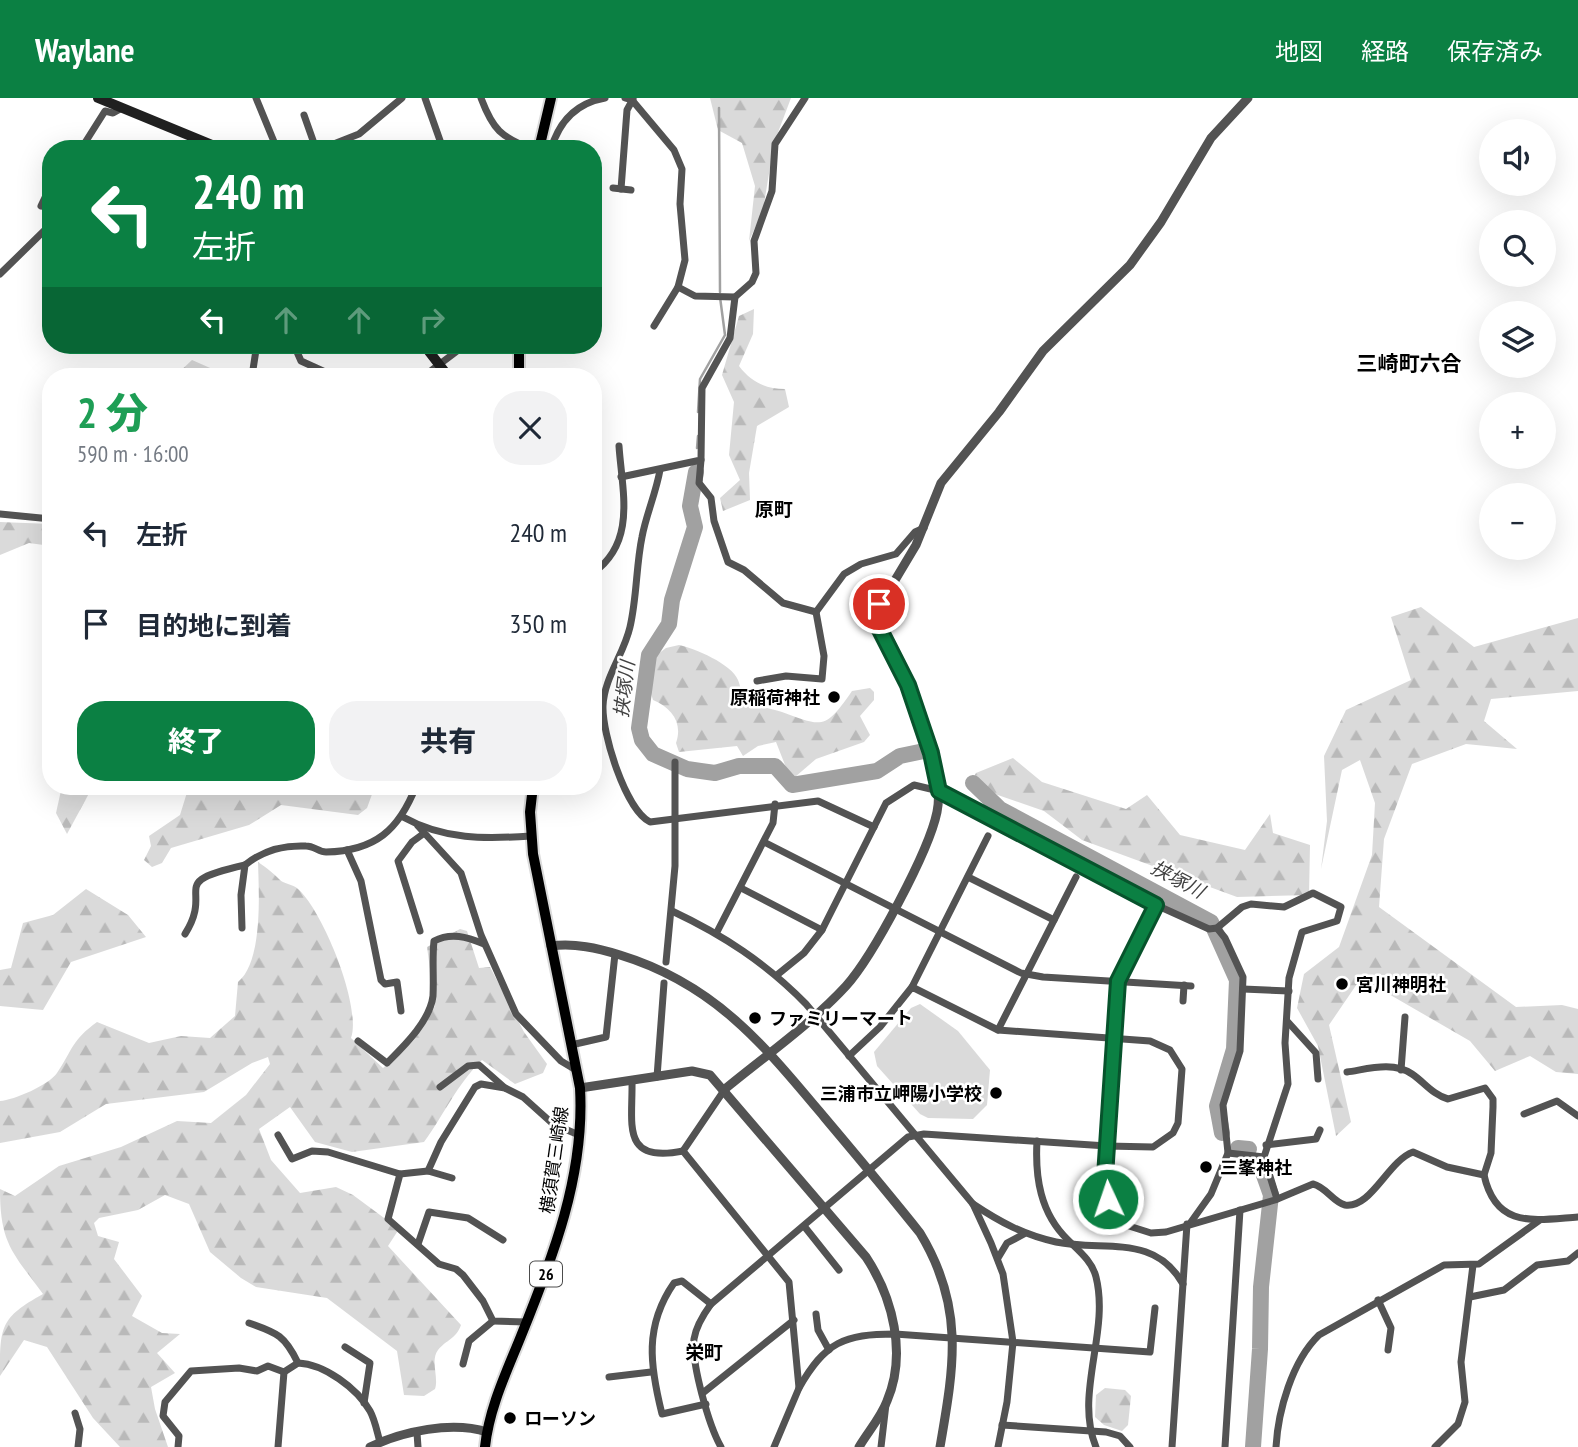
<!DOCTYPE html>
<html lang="ja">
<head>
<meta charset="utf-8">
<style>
  :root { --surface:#fff; --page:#f2f2f3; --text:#1f2937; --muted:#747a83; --accent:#0b8043 }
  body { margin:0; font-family:"PT Sans Narrow","Noto Sans JP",sans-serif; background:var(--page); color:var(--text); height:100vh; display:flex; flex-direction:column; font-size:26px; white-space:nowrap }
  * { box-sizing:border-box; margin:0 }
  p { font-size:23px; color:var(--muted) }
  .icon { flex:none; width:38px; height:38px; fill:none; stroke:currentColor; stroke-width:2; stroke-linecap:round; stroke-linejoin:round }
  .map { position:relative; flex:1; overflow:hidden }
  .side { position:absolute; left:42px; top:270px; width:560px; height:427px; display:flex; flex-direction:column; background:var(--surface); border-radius:28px; box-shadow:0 7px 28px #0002 }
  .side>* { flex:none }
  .banner { position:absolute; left:42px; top:42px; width:560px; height:214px; border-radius:28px; box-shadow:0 7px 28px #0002; background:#0b8043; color:#fff; overflow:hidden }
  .buttons { position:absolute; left:1479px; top:21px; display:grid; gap:14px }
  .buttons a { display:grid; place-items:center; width:77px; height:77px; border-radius:50%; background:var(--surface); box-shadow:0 7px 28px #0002; font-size:35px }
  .pin { position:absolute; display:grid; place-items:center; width:60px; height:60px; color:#fff; margin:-30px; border:4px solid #fff; border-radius:50%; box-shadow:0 2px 7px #0007 }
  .me { position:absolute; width:77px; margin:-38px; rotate:357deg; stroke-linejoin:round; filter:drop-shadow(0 0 5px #0008) }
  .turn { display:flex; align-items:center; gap:24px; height:147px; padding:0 35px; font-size:32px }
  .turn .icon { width:91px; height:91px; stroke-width:2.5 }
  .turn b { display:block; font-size:49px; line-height:60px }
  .lanes { display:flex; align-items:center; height:66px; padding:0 35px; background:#0003; justify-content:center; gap:35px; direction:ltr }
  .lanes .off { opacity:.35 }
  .round { display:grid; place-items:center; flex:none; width:74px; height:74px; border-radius:28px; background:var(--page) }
  .summary { display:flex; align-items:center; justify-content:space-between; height:119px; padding:0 35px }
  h1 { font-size:42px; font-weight:800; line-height:52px; color:#1e9e55 }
  .action { display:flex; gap:14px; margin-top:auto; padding:14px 35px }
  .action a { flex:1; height:80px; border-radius:28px; background:var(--accent); color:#fff; font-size:28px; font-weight:800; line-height:80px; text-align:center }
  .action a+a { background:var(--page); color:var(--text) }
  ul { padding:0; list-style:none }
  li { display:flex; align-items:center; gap:21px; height:91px; padding:0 35px }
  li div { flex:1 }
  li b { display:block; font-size:26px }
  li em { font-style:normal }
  header { display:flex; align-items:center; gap:42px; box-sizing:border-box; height:98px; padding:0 35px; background:var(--accent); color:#fff }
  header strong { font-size:33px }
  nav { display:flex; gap:38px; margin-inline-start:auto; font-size:24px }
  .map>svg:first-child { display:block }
</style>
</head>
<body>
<header>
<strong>Waylane</strong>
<nav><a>地図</a><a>経路</a><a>保存済み</a></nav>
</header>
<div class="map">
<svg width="1578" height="1349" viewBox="0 0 1578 1349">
  <defs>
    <pattern id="forest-firs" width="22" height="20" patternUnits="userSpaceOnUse" patternTransform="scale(1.75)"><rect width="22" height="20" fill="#dadada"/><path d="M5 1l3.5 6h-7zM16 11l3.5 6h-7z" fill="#b9b9b9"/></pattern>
  </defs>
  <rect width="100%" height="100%" fill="#fff"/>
  <!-- forest -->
  <g fill="url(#forest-firs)">
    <polygon points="710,0 791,0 774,45 763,112 749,143 755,88 742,45 718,32"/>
    <path d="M754 211 753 236 739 268C751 284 766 291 785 291L789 309 757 328 749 375 750 402 723 413 720 400 740 382 729 357 734 304 722 277 739 218Z"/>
    <polygon points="192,262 226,277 241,278 175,278"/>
    <polygon points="0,424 51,426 51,448 29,445 0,457"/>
    <polygon points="1421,509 1474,549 1578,520 1578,593 1491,601 1484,623 1517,651 1466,646 1412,666 1384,741 1379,809 1516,909 1562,907 1578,911 1578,976 1556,974 1530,958 1495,973 1470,943 1361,880 1329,927 1351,1024 1336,1038 1318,948 1297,910 1304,876 1339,849 1372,757 1375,705 1360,662 1342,672 1321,771 1327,723 1324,658 1346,612 1411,582 1391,519"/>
    <path d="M679 547C694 550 732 566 738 582 741 589 740 595 747 601 757 609 770 610 782 614 823 629 825 632 852 593L870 590 874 594V602L860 618 870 637 864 644 816 661 795 679 789 677 776 644 758 648 743 658 737 648 679 654 676 645C683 625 672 610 653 602L648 586 654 559 666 550Z"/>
    <polygon points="1013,660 1042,684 1126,711 1147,697 1180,737 1245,752 1270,716 1273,735 1310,747 1309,797 1237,799 1082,742 1044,713 969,687 976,675"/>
    <polygon points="62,688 93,688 67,736 56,715"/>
    <polygon points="189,688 375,688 367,710 358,717 281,707 249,727 171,750 162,765 152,769 144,762 151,748 149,738 180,717"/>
    <path d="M258 764C267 770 272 774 279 781 283 786 293 786 298 791 323 813 362 909 351 940L383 970 414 942 435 908 427 849 460 831 467 833 479 870 490 869 524 934 547 966 543 975 515 986 482 962C457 986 444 1017 424 1044L352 1054 315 1044 290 1009 259 1031 271 1062 300 1095 336 1089 353 1097 399 1131 388 1148 461 1227C456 1241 446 1242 438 1252 430 1263 439 1279 435 1291L424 1298 404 1297 397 1253 327 1200 256 1189 241 1180 210 1154 189 1106 165 1097 138 1112 99 1120 94 1125 98 1138 119 1144 114 1161 142 1198 132 1218 162 1235 180 1236 157 1255 175 1275 151 1289 155 1311 168 1349H120L93 1320 47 1249 24 1242 0 1278C0 1228 0 1220 43 1196 12 1154 0 1145 0 1091L15 1098 59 1068 121 1049 177 1023 211 1025 246 997 270 966 268 959 252 965 204 994 106 1006 60 1034 0 1045V1003C14 1002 49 987 57 975 73 951 72 942 97 924L149 945 181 938 210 940 235 918 238 884C263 864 259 795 258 764Z"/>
    <polygon points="86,791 128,817 146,839 71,864 43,912 0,908 0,872 11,870 23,825 53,817"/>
    <polygon points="1105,1290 1125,1292 1131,1298 1128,1327 1122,1333 1104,1327 1095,1319 1096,1297"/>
  </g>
  <!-- park -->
  <polygon fill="#dadada" points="920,906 958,933 990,972 987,1007 973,1021 928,1020 920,1016 877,968 874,954 911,910"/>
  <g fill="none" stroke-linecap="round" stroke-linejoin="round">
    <!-- stream -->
    <g stroke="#a1a1a1" stroke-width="2.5">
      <polyline points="719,10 720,194"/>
      <polyline points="698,314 700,281 725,237 720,199"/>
      <polyline points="697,350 698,338"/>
    </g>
    <!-- river -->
    <g stroke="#a1a1a1" stroke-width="16">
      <polyline points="696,374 690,408 695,429 672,502 669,526 649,557 639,630 642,642 653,656 687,671 715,675 739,668 775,668 792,687 877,673 900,658 924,653"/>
      <polyline points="973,685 1000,711 1211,824 1237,882 1234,951 1217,1008 1222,1035"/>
      <polyline points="1238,1050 1249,1051"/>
      <polyline points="1253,1349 1260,1251 1261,1189 1271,1097 1260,1066"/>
    </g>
    <!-- primary casing -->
    <g stroke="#dbdbdb" stroke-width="14">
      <g id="primary">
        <polyline points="539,51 551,0"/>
        <polyline points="519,247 519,278"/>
        <path d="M485 1349C489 1310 507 1273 521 1238 553 1159 585 1077 580 990L533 756 530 714 533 688"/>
      </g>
    </g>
    <!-- minor -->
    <g stroke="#535353" stroke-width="7">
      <polyline points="256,0 277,51"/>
      <polyline points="425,0 443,51"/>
      <path d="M481 0C493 32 501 39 532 51"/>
      <polyline points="625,0 632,2 674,52 682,71 680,106 685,162 678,189 654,228"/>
      <polyline points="304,17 316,51"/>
      <polyline points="81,51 105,13 113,15 122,10"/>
      <polyline points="321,51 359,36 402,0"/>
      <path d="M551 51C559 24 576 5 605 0"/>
      <polyline points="613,90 631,92"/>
      <polyline points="621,91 627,12 633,1"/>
      <polyline points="41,108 51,87"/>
      <polyline points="0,176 51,126"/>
      <polyline points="678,189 695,198 735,199"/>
      <polyline points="294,247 301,263 334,278"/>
      <polyline points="252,278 256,252 268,247"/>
      <polyline points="424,278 465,247"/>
      <polyline points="701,362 699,385 711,400 714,423 728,464 744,472 783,505 816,514"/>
      <path d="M660 372C656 395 646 417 642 439 636 468 637 499 630 529 624 556 604 580 603 608 602 635 625 711 650 724L818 703 874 729"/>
      <polyline points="621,379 701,362 702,290 730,240 735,199 752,184 756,175 754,143 772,93 775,46 805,0"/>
      <polyline points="0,416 51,421"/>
      <path d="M593 475C637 444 622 393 619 348"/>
      <polyline points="816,514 844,476 861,466 896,456 915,434 924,430"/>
      <polyline points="757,583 786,578 822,581 824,558 816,514"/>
      <path d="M403 719C444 742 485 741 531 738"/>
      <polyline points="418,728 461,775 481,837 516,916 561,963 576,972"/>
      <polyline points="764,744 1021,875 1043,879 1191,888"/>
      <polyline points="347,752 361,783 381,882 385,886 397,884 401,913"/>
      <polyline points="968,779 1054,822"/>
      <polyline points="741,790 822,832"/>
      <path d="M672 813C723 837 766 865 806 906L973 1106 991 1145 1003 1176 1013 1244 1007 1304 998 1349"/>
      <path d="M242 830 241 797 245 767C262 753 283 747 306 748 314 748 319 754 326 754 375 753 399 732 416 688"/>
      <polyline points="420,833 398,763 412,744 423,736"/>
      <polyline points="717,834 773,725 775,706"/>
      <path d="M185 836C215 789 164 785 245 767"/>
      <polyline points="666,864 675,768 675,664"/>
      <polyline points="777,877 804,855 822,832 886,705 914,687 939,693 1156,807 1209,831 1217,830 1242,809 1251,806 1284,809 1313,795 1341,809 1337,823 1302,834 1289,880 1285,945 1288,986 1264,1059 1277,1101"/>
      <polyline points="912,889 988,738"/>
      <polyline points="1243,891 1289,893"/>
      <polyline points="1183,903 1184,887"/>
      <polyline points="1287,923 1316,955 1318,981"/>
      <polyline points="998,932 1076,779"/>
      <path d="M358 943 387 965C404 948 430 923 433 898 434 879 432 861 434 843 451 834 467 839 484 846"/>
      <polyline points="571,947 606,939 615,856"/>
      <path d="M849 958 880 929 912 889 998 932 1150 943 1170 952 1182 971 1178 1025 1173 1035 1153 1049 1107 1048 1105 1092 1111 1109 1129 1128 1151 1135 1166 1134 1275 1102 1313 1086C1326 1089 1333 1104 1345 1107 1371 1111 1388 1063 1413 1054L1447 1069 1484 1077C1496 1131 1534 1122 1578 1119"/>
      <polyline points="1401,972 1405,919"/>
      <path d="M1347 974C1368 971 1393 963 1412 976 1424 984 1433 997 1448 1001L1485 990 1493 1001V1009L1491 1055 1484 1077"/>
      <polyline points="657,979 664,885"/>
      <path d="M632 983C633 1025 620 1066 683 1053"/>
      <polyline points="440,989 468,968 479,967 505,990"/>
      <polyline points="725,991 683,1053 789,1184 799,1290 774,1349"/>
      <polyline points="1524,1016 1557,1003 1578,1018"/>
      <polyline points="278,1037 292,1061 312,1053 328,1054 400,1076"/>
      <path d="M1037 1043C1035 1079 1040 1115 1068 1142 1079 1153 1092 1163 1096 1179 1110 1234 1074 1296 1096 1349"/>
      <polyline points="1266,1047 1316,1041 1320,1032"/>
      <polyline points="1228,1055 1264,1059"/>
      <polyline points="428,1073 400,1076 388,1121 439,1166 456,1171 463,1177 483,1203 493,1223 527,1224"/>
      <polyline points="452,1080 428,1073 441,1044 475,989 481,986 505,990 523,999 553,1026 579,1037"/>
      <path d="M973 1106C1000 1124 1024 1137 1056 1144 1105 1154 1154 1135 1183 1186"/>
      <polyline points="1191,1124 1211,1096 1228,1055 1223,1007 1240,953 1243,879 1225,840 1217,830"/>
      <polyline points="804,1128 839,1172"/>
      <polyline points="418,1146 429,1114 468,1120 503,1142"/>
      <polyline points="998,1160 1007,1145 1024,1136"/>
      <polyline points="1470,1199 1504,1192 1537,1167 1568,1163 1578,1155"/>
      <polyline points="1378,1202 1391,1230 1388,1252"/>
      <polyline points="816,1216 818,1232 829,1252"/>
      <path d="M249 1225C278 1235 285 1238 298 1265"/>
      <polyline points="345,1249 370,1265 364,1305"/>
      <polyline points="463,1266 469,1243 493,1223"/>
      <polyline points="609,1279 651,1274"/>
      <path d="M799 1290C825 1244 844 1236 895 1236L1150 1254 1155 1210"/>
      <polyline points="704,1294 794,1222"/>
      <path d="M706 1306 662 1316C650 1268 644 1228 674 1185L682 1183 711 1206"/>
      <polyline points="75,1315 80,1331 78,1349"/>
      <polyline points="1002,1327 1106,1334 1120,1338 1130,1349"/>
      <polyline points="417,1335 418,1349"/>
      <path d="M178 1349 179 1338 163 1318 165 1304 191 1273 239 1270 257 1273 268 1268 284 1274 298 1265C324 1266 357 1290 370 1313 375 1322 377 1334 380 1344"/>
      <polyline points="278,1349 284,1274"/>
      <path d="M721 1349C709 1328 691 1265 694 1241 696 1228 703 1217 711 1206L908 1039 924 1036 1107 1048 1118 883 1156 807"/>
      <polyline points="881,1349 886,1306"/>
      <polyline points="1172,1349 1187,1126"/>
      <polyline points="1225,1349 1240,1112"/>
      <path d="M1276 1349C1278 1313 1292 1263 1319 1237L1444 1167 1479 1166 1540 1122"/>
      <polyline points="1435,1349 1458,1326 1465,1304 1461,1264 1473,1167"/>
    </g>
    <!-- tertiary -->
    <g stroke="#535353" stroke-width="9">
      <path d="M551 848C575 845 597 850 620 857 715 886 764 947 825 1020 857 1058 889 1096 920 1135 965 1209 954 1268 940 1349"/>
      <path d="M580 990 692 973 710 977 866 1159C893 1200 907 1256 887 1303 881 1319 868 1334 859 1349"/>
      <path d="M725 991C765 958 811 926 846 888 873 858 929 753 937 714 940 699 938 682 934 667 927 640 918 612 907 586 897 563 876 540 876 514L916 447 941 385 999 314 1043 253 1130 167 1161 124 1211 40 1248 0"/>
      <path d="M370 1349C403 1333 452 1323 487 1334"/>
    </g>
    <!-- secondary -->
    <g stroke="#202020" stroke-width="10">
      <polyline points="98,0 222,51"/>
      <polyline points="424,247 448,278"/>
    </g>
    <!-- primary -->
    <use href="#primary" stroke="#000" stroke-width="10"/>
  </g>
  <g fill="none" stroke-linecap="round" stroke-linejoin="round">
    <!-- route casing -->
    <g stroke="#07532c" stroke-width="18">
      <polyline id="route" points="879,506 876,524 908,587 931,655 939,693 1156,807 1118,883 1105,1078 1108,1101"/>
    </g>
    <!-- route -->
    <use href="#route" stroke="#0b8043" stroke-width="12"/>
  </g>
  <!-- markers -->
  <g fill="#000" stroke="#fff" stroke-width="2.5">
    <circle cx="834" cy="599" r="7"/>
    <circle cx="1342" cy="886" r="7"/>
    <circle cx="755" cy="920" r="7"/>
    <circle cx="996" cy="995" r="7"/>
    <circle cx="1206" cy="1069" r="7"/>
    <circle cx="510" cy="1320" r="7"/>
  </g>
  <g text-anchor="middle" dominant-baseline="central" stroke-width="5" stroke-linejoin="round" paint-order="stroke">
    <!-- shield labels -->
    <rect fill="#fff" stroke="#4c4c4c" stroke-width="2" x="530" y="1163.5" width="32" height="25" rx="5"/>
    <g font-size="16" font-weight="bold" fill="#000">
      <text x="546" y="1176">26</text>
    </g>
    <!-- poi labels -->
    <g font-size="18" font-weight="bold" fill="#000" stroke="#fff" text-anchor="start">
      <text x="820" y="599" text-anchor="end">原稲荷神社</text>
      <text x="1356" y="886">宮川神明社</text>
      <text x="769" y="920">ファミリーマート</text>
      <text x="982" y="995" text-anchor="end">三浦市立岬陽小学校</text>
      <text x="1220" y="1069">三峯神社</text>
      <text x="524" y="1320">ローソン</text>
    </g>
    <!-- street labels -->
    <g font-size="18" fill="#000" stroke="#fff">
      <text transform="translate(554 1062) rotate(-82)">横須賀三崎線</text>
    </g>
    <!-- neighbourhood labels -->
    <g font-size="19" font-weight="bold" fill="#000" stroke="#fff">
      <text x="774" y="411">原町</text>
      <text x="704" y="1254">栄町</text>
    </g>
    <!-- water labels -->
    <g font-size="19" font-style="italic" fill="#424242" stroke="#fff">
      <text transform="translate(624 591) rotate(-83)">挟塚川</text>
      <text transform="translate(1178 781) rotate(28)">挟塚川</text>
    </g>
    <!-- quarter labels -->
    <g font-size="21" font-weight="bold" fill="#000" stroke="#fff">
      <text x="1409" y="265">三崎町六合</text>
    </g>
  </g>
</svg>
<div class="buttons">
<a><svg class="icon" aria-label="sound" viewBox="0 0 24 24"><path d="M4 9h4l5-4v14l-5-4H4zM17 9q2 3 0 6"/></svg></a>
<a><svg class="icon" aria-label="search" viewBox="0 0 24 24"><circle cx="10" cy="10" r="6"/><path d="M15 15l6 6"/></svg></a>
<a><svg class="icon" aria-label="layers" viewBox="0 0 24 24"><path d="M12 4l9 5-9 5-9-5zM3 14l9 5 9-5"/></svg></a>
<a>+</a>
<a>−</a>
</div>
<div class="pin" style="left:879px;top:506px;background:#d93025"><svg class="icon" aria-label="arrive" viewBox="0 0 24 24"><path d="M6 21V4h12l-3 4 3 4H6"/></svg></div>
<svg class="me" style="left:1108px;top:1101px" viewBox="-20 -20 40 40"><circle r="17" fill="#0b8043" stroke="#fff" stroke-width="3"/><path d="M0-11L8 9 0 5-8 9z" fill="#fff"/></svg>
<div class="banner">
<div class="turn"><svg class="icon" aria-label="left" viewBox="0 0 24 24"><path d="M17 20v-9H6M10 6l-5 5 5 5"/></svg><div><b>240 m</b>左折</div></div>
<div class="lanes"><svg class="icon" aria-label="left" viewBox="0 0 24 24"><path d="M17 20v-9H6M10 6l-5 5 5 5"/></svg><svg class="icon off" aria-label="ahead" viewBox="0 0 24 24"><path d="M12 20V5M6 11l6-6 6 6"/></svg><svg class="icon off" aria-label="ahead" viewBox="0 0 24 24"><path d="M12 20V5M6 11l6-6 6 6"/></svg><svg class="icon off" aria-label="right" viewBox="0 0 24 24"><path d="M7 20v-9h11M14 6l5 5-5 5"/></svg></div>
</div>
<section class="side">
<div class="summary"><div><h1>2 分</h1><p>590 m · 16:00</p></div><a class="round"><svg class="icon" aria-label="close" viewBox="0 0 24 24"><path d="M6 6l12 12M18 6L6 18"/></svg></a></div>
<ul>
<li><svg class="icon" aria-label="left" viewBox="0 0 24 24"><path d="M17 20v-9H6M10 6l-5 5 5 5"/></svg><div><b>左折</b></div><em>240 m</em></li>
<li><svg class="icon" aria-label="arrive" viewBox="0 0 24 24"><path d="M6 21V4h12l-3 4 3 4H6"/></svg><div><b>目的地に到着</b></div><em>350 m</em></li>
</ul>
<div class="action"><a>終了</a><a>共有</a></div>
</section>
</div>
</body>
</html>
